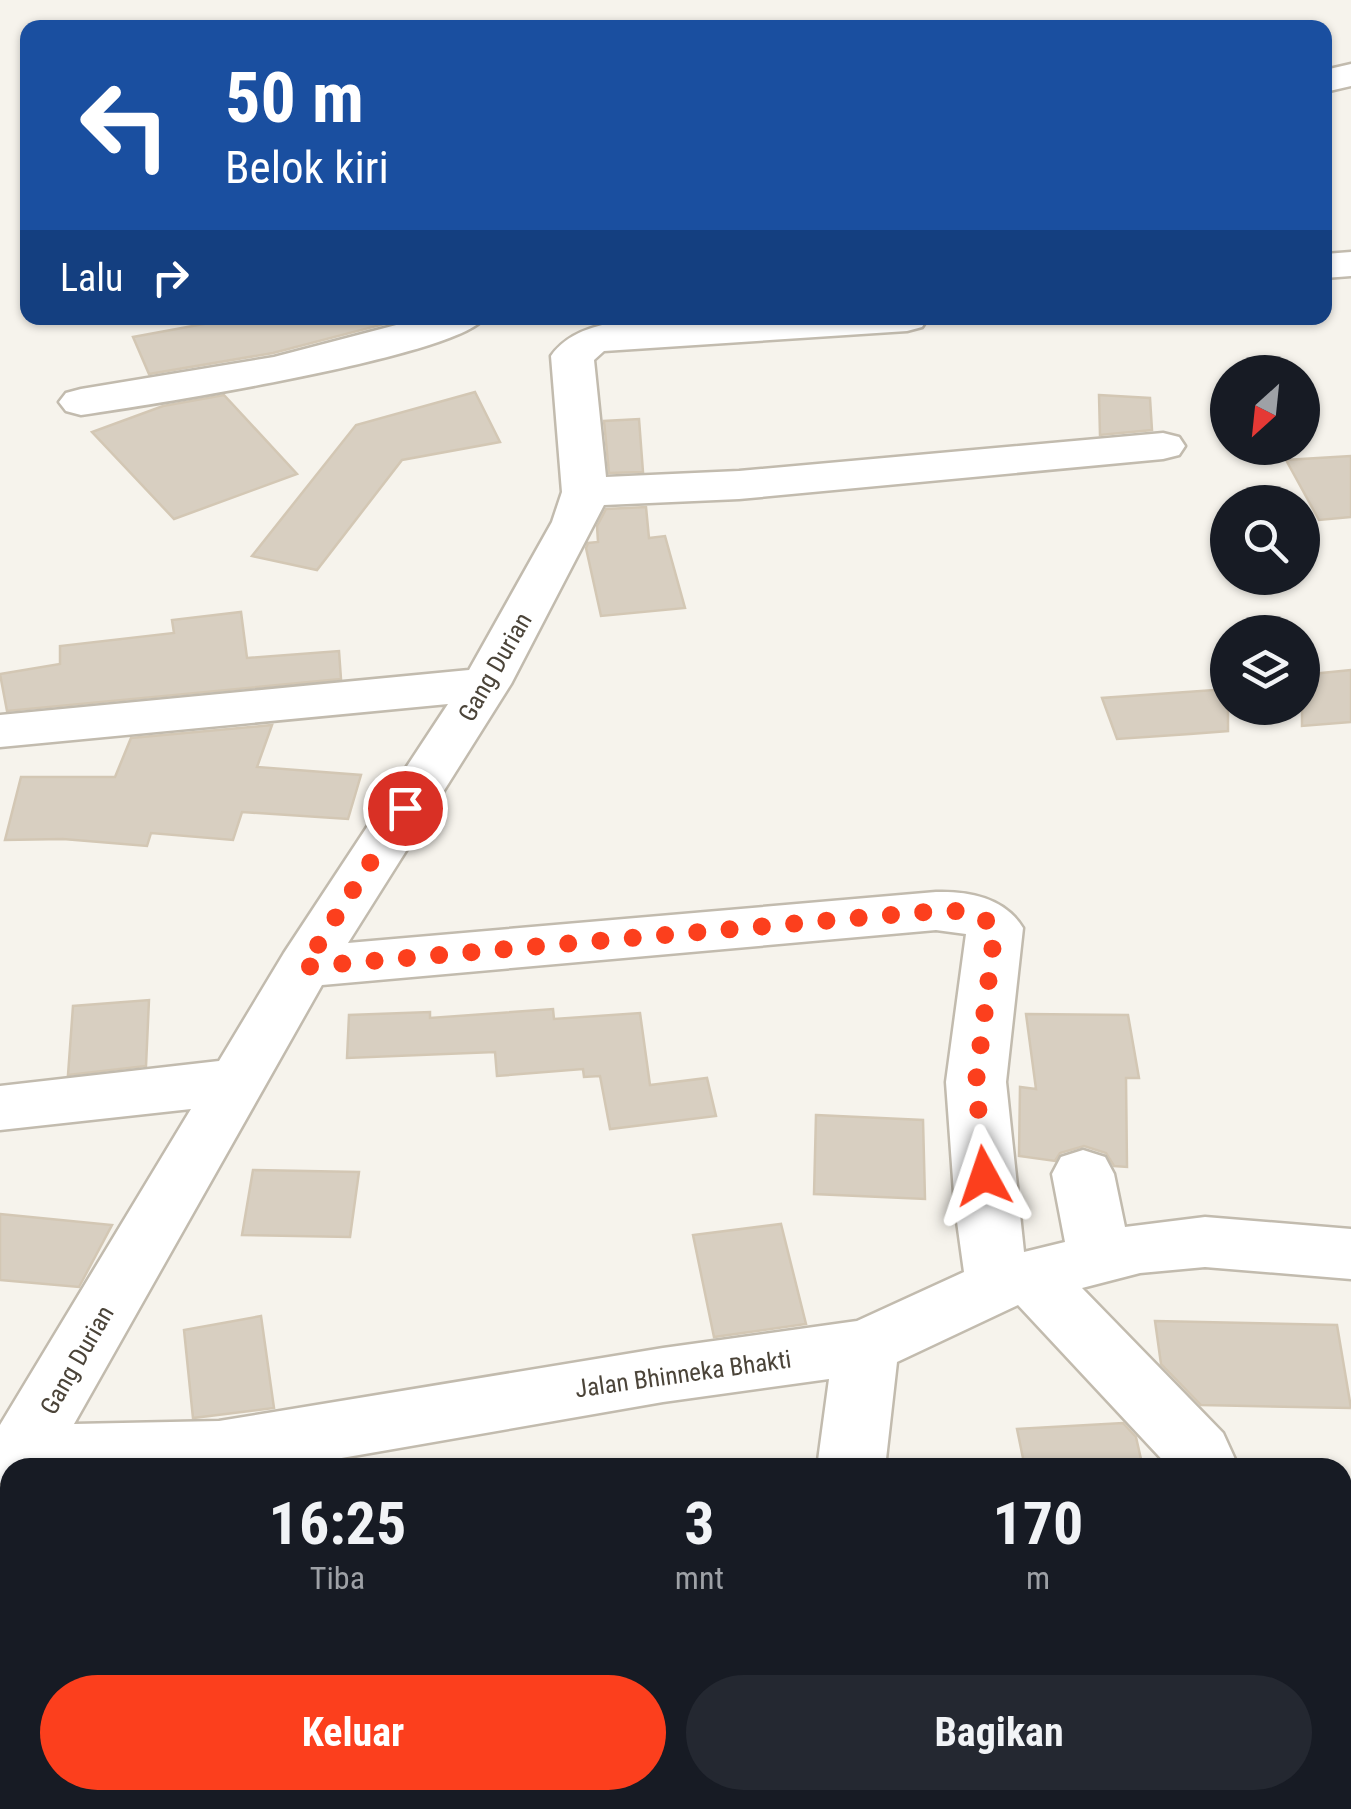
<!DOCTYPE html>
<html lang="id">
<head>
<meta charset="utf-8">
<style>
  :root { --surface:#171b24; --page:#242831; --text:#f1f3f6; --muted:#9ea1a6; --accent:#fc3f1d }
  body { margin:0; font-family:"Roboto Condensed",sans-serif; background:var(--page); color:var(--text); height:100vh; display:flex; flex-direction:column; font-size:38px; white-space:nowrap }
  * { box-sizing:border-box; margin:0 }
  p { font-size:32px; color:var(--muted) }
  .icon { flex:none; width:55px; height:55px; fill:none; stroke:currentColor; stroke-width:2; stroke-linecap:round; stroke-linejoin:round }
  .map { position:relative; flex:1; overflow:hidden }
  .sheet { position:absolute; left:0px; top:1458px; width:1352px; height:352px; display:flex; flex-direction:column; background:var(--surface); border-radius:30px 30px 0 0; box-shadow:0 2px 8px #0004 }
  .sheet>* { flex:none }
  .top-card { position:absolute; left:20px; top:20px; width:1312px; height:305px; border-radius:20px; box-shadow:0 2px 8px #0004; background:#1a4fa0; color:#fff; overflow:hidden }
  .needle { width:65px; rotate:207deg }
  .controls { position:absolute; left:1210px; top:355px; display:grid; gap:20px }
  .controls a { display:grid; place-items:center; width:110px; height:110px; border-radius:50%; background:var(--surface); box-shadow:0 2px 8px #0004; font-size:50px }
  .pin { position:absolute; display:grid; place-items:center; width:85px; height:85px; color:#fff; margin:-42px; border:5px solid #fff; border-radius:50%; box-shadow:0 2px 10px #0007 }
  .me { position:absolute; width:110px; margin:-55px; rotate:355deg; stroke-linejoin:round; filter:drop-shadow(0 0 8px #0008) }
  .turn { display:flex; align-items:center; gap:35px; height:210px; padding:0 40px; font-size:45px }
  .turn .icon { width:130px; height:130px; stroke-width:2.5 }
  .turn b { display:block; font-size:70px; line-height:85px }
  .then { display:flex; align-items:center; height:95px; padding:0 40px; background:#0003; gap:20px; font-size:38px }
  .eta { display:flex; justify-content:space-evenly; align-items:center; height:170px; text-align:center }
  .eta b { font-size:60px; font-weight:700; line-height:70px }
  .primary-button { display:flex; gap:20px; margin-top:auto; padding:20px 40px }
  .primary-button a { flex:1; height:115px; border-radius:60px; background:var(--accent); color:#fff; font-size:40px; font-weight:700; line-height:115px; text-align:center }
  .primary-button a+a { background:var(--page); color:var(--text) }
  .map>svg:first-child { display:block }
</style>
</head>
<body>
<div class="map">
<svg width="1351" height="1809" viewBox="0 0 1351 1809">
  <rect width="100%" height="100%" fill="#f6f3ec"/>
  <!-- building -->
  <g fill="#d8cfc1" stroke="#d3c7b4" stroke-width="2.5">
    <polygon points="236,318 395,318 396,321 273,353 149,374 133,337"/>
    <polygon points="475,392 500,442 402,460 317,570 252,556 356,425"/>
    <polygon points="224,395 297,474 174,519 92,432 163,406"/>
    <polygon points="1099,395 1150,398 1152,430 1100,435"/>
    <polygon points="639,419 643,472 609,473 604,421"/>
    <polygon points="1351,456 1351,517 1319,520 1286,460"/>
    <polygon points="646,507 649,538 665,536 685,608 601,616 586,548 588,543 598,542 597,526 606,509"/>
    <polygon points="241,612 247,658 339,651 341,679 7,711 0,674 60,664 60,646 174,633 172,620"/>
    <polygon points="1351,670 1351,722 1302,726 1302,675"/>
    <polygon points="1228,689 1228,731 1190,734 1117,739 1102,698"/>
    <polygon points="272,725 257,767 361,775 348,819 242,812 233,840 151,833 147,846 63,839 5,840 21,777 115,777 131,738"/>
    <polygon points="149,1000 146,1066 68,1075 73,1006"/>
    <polygon points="553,1009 554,1019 640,1013 650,1085 707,1078 716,1116 610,1129 600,1076 584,1077 583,1069 497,1076 495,1052 347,1058 349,1015 430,1012 430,1018"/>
    <polygon points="1026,1014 1128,1015 1139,1078 1126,1078 1127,1167 1114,1166 1106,1153 1084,1146 1060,1153 1055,1161 1019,1156 1020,1087 1036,1089"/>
    <polygon points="816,1115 923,1120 925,1199 814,1194"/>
    <polygon points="253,1170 359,1172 350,1237 242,1235"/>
    <polygon points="0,1214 112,1225 79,1287 0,1280"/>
    <polygon points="781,1224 806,1324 714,1337 693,1235"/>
    <polygon points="261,1316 274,1408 193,1418 184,1330"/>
    <polygon points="1155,1321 1337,1325 1351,1408 1201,1405 1161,1364"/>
    <polygon points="1123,1423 1136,1437 1143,1468 1025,1468 1017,1429"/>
  </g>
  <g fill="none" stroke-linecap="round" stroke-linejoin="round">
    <!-- minor casing -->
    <g stroke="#c2bbae" stroke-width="5">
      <g id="minor">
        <polygon points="1351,64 1351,86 1325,92 1325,70"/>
        <polygon points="1351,252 1351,276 1325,278 1325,254"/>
        <path d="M423 318H484C457 357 143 406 81 415L66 411 59 402 66 393 81 389 274 357Z"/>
        <path d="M716 318H928L922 327 907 331 604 351 594 360 606 477 739 471 1163 433 1179 437 1185 446 1179 455 1163 459 739 499 604 505 511 684 348 943 936 892C970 891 1005 898 1023 928L1006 1082 1024 1252 1065 1242 1052 1174 1061 1157 1083 1150 1105 1157 1114 1174 1125 1227 1205 1217 1351 1229V1279L1205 1267 1140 1273 1082 1288 1223 1433 1239 1468H1170L1018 1305 897 1362 885 1468H817L829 1379 663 1402 284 1468H10V1483H0V1425L191 1109 0 1130V1086L219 1061 284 953 448 704 0 747V715L469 670 552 522 562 492 551 356C583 310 666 321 716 318ZM936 930 966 934 946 1082 955 1207 964 1272 857 1321 663 1348 219 1421 74 1424 322 985Z"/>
        <rect x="1342" y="1698" width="9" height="68"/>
        <polygon points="677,1800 762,1800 758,1809 673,1809"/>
      </g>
    </g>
    <!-- minor -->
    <use href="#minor" fill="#fff" fill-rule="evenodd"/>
  </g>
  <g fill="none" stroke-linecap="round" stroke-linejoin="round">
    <!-- route -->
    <path stroke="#fc3f1d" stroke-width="18" stroke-dasharray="0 32.4" d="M405 808 304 967 936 911C958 910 978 911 995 928L976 1082 984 1176"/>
  </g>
  <g text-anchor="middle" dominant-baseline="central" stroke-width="8" stroke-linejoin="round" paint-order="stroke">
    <!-- street labels -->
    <g font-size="25" fill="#4b4439" stroke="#fff">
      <text transform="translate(495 667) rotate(-60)">Gang Durian</text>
      <text transform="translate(77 1360) rotate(-60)">Gang Durian</text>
      <text transform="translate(683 1374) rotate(-8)">Jalan Bhinneka Bhakti</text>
    </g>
  </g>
</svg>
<div class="controls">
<a><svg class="needle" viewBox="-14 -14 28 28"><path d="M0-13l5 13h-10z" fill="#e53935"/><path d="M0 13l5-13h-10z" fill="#9ea1a6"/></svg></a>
<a><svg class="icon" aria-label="search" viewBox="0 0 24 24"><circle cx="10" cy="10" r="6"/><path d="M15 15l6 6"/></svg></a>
<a><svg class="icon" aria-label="layers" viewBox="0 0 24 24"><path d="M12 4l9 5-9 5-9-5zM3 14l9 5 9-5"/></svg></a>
</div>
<div class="pin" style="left:405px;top:808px;background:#d93025"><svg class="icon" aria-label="arrive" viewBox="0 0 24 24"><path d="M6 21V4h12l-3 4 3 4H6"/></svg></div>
<svg class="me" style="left:984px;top:1176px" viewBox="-20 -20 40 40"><path d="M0-17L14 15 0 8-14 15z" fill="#fc3f1d" stroke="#fff" stroke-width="4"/></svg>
<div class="top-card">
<div class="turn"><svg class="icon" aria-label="left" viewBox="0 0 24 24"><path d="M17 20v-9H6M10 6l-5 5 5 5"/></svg><div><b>50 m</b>Belok kiri</div></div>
<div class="then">Lalu<svg class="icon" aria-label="right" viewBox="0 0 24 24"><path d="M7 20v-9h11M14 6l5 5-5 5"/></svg></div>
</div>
<section class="sheet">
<div class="eta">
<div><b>16:25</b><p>Tiba</p></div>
<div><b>3</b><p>mnt</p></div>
<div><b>170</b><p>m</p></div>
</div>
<div class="primary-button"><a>Keluar</a><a>Bagikan</a></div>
</section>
</div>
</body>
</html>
